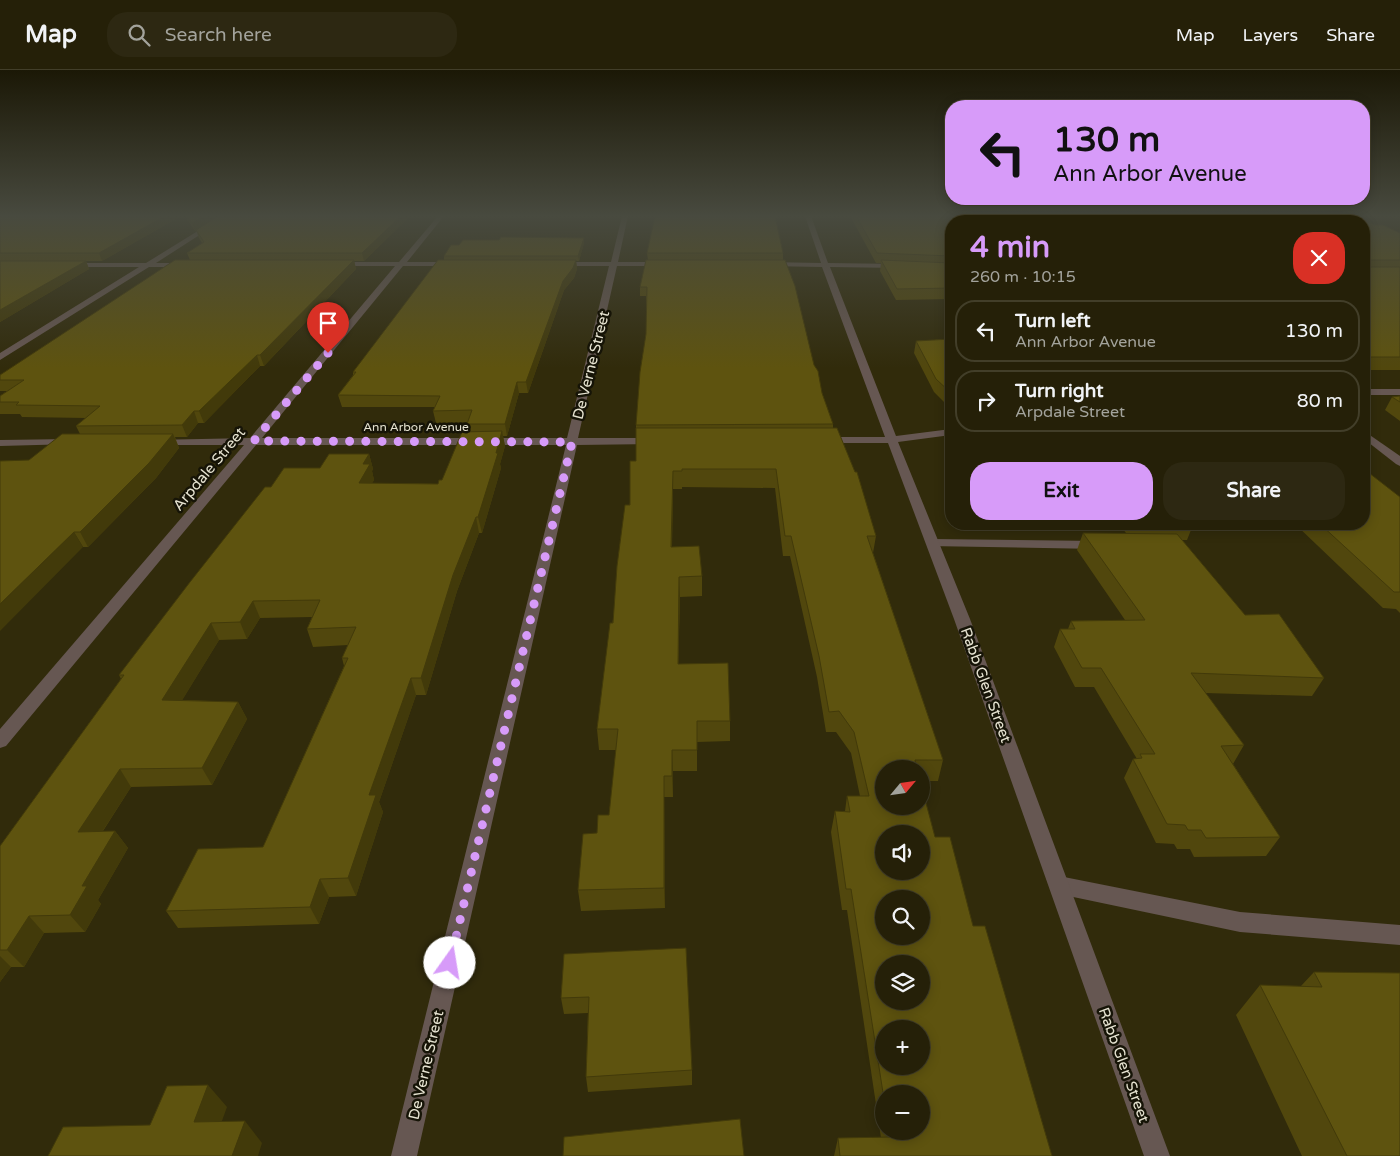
<!DOCTYPE html>
<html lang="en">
<head>
<meta charset="utf-8">
<style>
  :root { --surface:#252008; --page:#2d2812; --text:#f1f3f6; --muted:#a3a39c; --line:#423e29; --accent:#d79bf9 }
  body { margin:0; font-family:"Varela Round",sans-serif; background:var(--page); color:var(--text); height:100vh; display:flex; flex-direction:column; font-size:19px; white-space:nowrap }
  * { box-sizing:border-box; margin:0 }
  p { font-size:16px; color:var(--muted) }
  .icon { flex:none; width:28px; height:28px; fill:none; stroke:currentColor; stroke-width:2; stroke-linecap:round; stroke-linejoin:round }
  .map { position:relative; flex:1; overflow:hidden }
  .panel { position:absolute; left:945px; top:145px; width:425px; height:315px; display:flex; flex-direction:column; background:var(--surface); border-radius:20px; box-shadow:0 2px 12px #0003,0 0 0 1px var(--line) }
  .panel>* { flex:none }
  .guide { position:absolute; left:945px; top:30px; width:425px; height:105px; border-radius:20px; box-shadow:0 2px 12px #0003,0 0 0 1px var(--line); background:#d79bf9; color:#111; overflow:hidden }
  .needle { width:32px; rotate:61deg }
  .controls { position:absolute; left:875px; top:690px; display:grid; gap:10px }
  .controls a { display:grid; place-items:center; width:55px; height:55px; border-radius:50%; background:var(--surface); box-shadow:0 2px 12px #0003,0 0 0 1px var(--line); font-size:25px }
  .pin { position:absolute; display:grid; place-items:center; width:42px; height:42px; color:#fff; margin:-51px -21px; border-radius:50% 50% 50% 0; rotate:-45deg; box-shadow:0 0 5px #0007 }
  .pin .icon { rotate:45deg }
  .me { position:absolute; width:55px; margin:-28px; rotate:13deg; stroke-linejoin:round; filter:drop-shadow(0 0 4px #0008) }
  .turn { display:flex; align-items:center; gap:18px; height:105px; padding:0 25px; font-size:22px }
  .turn .icon { width:65px; height:65px; stroke-width:2.5 }
  .turn b { display:block; font-size:35px; line-height:42px }
  .round { display:grid; place-items:center; flex:none; width:52px; height:52px; border-radius:20px; background:var(--page) }
  .overview { display:flex; align-items:center; justify-content:space-between; height:85px; padding:0 25px }
  h1 { font-size:30px; font-weight:700; line-height:38px; color:var(--accent) }
  .cta { display:flex; gap:10px; margin-top:auto; padding:10px 25px }
  .cta a { flex:1; height:58px; border-radius:20px; background:var(--accent); color:#111; font-size:20px; font-weight:700; line-height:58px; text-align:center }
  .cta a+a { background:var(--page); color:var(--text) }
  ul { padding:0; list-style:none }
  li { display:flex; align-items:center; gap:15px; height:62px; margin:0 10px 8px; padding:0 15px; border:2px solid var(--line); border-radius:20px }
  li div { flex:1 }
  li b { display:block; font-size:19px }
  li em { font-style:normal }
  header { display:flex; align-items:center; gap:30px; box-sizing:border-box; height:70px; padding:0 25px; background:var(--surface); border-bottom:1px solid var(--line) }
  header strong { font-size:24px }
  nav { display:flex; gap:28px; margin-inline-start:auto; font-size:18px }
  .search { width:350px; height:45px; background:var(--page); display:flex; align-items:center; gap:12px; box-sizing:border-box; padding:0 18px; border-radius:20px; color:var(--muted); font-size:19px }
  .map>svg:first-child { display:block }
</style>
</head>
<body>
<header>
<strong>Map</strong>
<div class="search"><svg class="icon" aria-label="search" viewBox="0 0 24 24"><circle cx="10" cy="10" r="6"/><path d="M15 15l6 6"/></svg>Search here</div>
<nav><a>Map</a><a>Layers</a><a>Share</a></nav>
</header>
<div class="map">
<svg width="1400" height="1086" viewBox="0 0 1400 1086">
  <rect width="100%" height="100%" fill="#312b0b"/>
  <g fill="none" stroke-linecap="round" stroke-linejoin="round">
    <!-- lane -->
    <g fill="#665752" fill-rule="evenodd">
      <polygon points="933,469 1099,471 1106,475 1099,479 928,476 926,473 928,470"/>
      <polygon points="1059,806 1240,842 1400,855 1400,875 1240,862 1059,824 1052,821 1049,815 1052,809"/>
    </g>
    <!-- street -->
    <g fill="#665752" fill-rule="evenodd">
      <polygon points="222,146 229,146 156,193 190,193 190,197 149,197 0,290 0,283 139,197 68,197 64,195 65,193 146,193"/>
      <polygon points="438,146 444,146 407,192 458,192 458,196 403,196 262,368 567,368 609,196 555,196 551,194 555,192 611,192 622,146 628,146 618,192 665,192 669,194 665,196 617,196 578,368 655,368 661,371 655,374 577,375 417,1086 391,1086 566,375 256,375 6,676 0,678 0,659 244,375 156,375 152,374 150,372 152,370 250,368 395,196 332,196 332,192 399,192"/>
      <polygon points="805,146 811,146 828,193 900,194 904,196 900,198 830,197 896,366 951,359 951,365 898,372 970,549 1170,1086 1144,1086 954,549 888,373 823,373 817,370 823,367 885,367 822,197 768,196 764,194 768,192 821,193"/>
      <rect x="1364" y="319" width="36" height="6"/>
      <polygon points="1364,361 1400,386 1400,396 1396,394 1364,369"/>
      <polygon points="70,369 74,370 76,372 74,374 0,376 0,370"/>
    </g>
  </g>
  <!-- wall -->
  <g fill="#51470d" fill-rule="evenodd">
    <polygon points="0,146 181,146 102,191 86,191 89,199 0,252"/>
    <polygon points="185,146 410,146 364,191 354,191 356,199 264,296 260,296 204,353 198,353 187,367 175,367 179,378 156,408 88,477 83,477 29,390 80,364 76,356 86,348 22,347 20,344 0,344 0,326 7,321 0,321 0,305 190,190 187,183 202,173 199,168 196,160 200,157 195,161"/>
    <polygon points="850,146 1354,146 1375,155 1400,163 1400,300 1364,300 1364,151 951,151 951,229 896,230 880,201 881,193 876,193"/>
    <polygon points="584,173 579,191 576,191 577,199 574,208 564,220 528,323 519,323 507,366 503,366 505,376 500,394 501,398 482,463 479,463 457,521 426,625 416,625 379,732 383,742 356,826 329,827 319,854 178,858 166,841 263,777 344,596 342,588 348,575 313,577 307,559 312,547 260,548 247,569 219,570 182,630 238,632 247,649 212,715 131,717 103,761 115,761 128,778 98,830 101,834 85,862 44,863 24,897 11,897 0,912 0,776 121,609 119,605 271,417 320,398 369,384 373,399 372,401 374,410 372,413 438,414 442,410 468,362 467,354 468,352 436,353 433,341 435,337 342,337 338,325 353,305 353,302 444,190 444,186"/>
    <path d="M647 183H783V190L822 323 833 354V358L876 466 873 483 943 690 938 711H921V699H884L935 767 973 856 1052 1086H834L838 1068H881L847 840H842L831 762 835 741H845L847 726H860L851 683 836 662H826L817 607 790 486H783L775 418 682 417V419H673L672 477 702 506V526L680 527 678 594 730 651V671L697 672V701H673V727H664L665 838 581 841 578 820 597 763 609 745 616 680H599L597 659 636 391V355L646 264V226H640V217L648 190ZM884 1024 921 1061H884Z"/>
    <polygon points="951,269 951,339 934,322 914,283 916,271"/>
    <polygon points="1400,326 1400,351 1385,340 1392,327"/>
    <polygon points="1400,427 1400,543 1396,539 1383,538 1295,454 1364,454"/>
    <polygon points="1119,454 1193,454 1193,455 1187,470 1182,470 1245,545 1324,608 1312,626 1205,623 1244,675 1233,694 1280,767 1266,786 1194,787 1190,779 1177,779 1174,774 1156,773 1124,708 1133,689 1137,689 1094,617 1075,617 1054,577 1060,559 1068,559 1071,551 1125,550 1077,480 1083,463 1126,463"/>
    <polygon points="564,884 692,1000 692,1015 588,1022 586,1007 588,943 564,944 561,928"/>
    <polygon points="1314,902 1400,903 1400,1086 1302,1086 1236,945 1260,915 1301,916"/>
  </g>
  <!-- shaded-wall -->
  <g fill="#423a0a">
    <polygon points="165,146 181,146 102,191 99,183"/>
    <polygon points="205,146 219,146 195,161 192,153"/>
    <polygon points="401,146 410,146 364,191 362,183"/>
    <polygon points="584,168 584,173 579,191 578,186"/>
    <polygon points="354,190 356,199 264,296 260,285"/>
    <polygon points="576,190 577,199 574,208 564,220 528,323 526,312 563,211"/>
    <polygon points="86,191 89,199 0,252 0,240"/>
    <polygon points="257,285 260,296 204,353 199,341"/>
    <polygon points="517,312 519,323 507,366 505,354"/>
    <polygon points="194,341 198,353 187,367 182,355"/>
    <polygon points="502,361 505,376 500,394 501,398 482,463 478,447"/>
    <polygon points="173,364 179,378 156,408 88,477 80,462"/>
    <polygon points="369,384 373,399 372,401 374,410 364,429 359,413 363,394"/>
    <polygon points="673,401 673,419 671,496 671,477"/>
    <polygon points="476,447 479,463 457,521 426,625 421,608 453,505"/>
    <polygon points="74,462 83,477 0,561 0,534"/>
    <polygon points="679,507 680,527 678,615 678,594"/>
    <polygon points="253,531 260,548 247,569 240,552"/>
    <polygon points="211,553 219,570 172,647 162,630"/>
    <polygon points="411,608 416,625 379,732 383,742 356,826 348,808 369,725"/>
    <polygon points="238,632 247,649 212,715 202,698"/>
    <polygon points="672,680 673,701 673,727 672,706"/>
    <polygon points="120,699 131,717 91,779 78,762"/>
    <polygon points="664,706 664,727 665,838 664,818"/>
    <polygon points="115,761 128,778 98,830 101,834 85,862 70,845 82,816"/>
    <polygon points="320,809 329,827 319,854 310,837"/>
    <polygon points="29,846 44,863 24,897 7,880"/>
    <polygon points="0,886 11,897 0,912"/>
    <polygon points="208,1015 227,1037 214,1073 194,1052"/>
    <polygon points="245,1051 262,1073 258,1086 232,1086"/>
  </g>
  <!-- building -->
  <g fill="#5e530f" stroke="#423a0a" fill-rule="evenodd">
    <polygon points="0,146 165,146 99,183 0,183"/>
    <polygon points="187,146 205,146 192,153"/>
    <polygon points="218,146 401,146 362,183 187,183 204,172 196,160"/>
    <polygon points="655,146 775,146 783,183 647,183"/>
    <polygon points="856,146 1354,146 1375,155 1383,155 1400,163 1400,190 1369,190 1367,192 1368,197 1400,197 1400,287 1364,287 1364,151 951,151 951,186 877,183"/>
    <polygon points="501,167 584,168 578,186 444,186 451,175 459,175 463,170 499,170"/>
    <polygon points="175,190 354,190 260,285 257,285 199,341 194,341 182,355 76,356 100,336 16,335 19,332 0,332 0,326 24,310 0,310 0,305"/>
    <polygon points="438,190 576,190 573,198 563,211 526,312 517,312 505,354 467,354 472,340 433,341 440,326 338,325 356,302 353,302"/>
    <polygon points="646,190 785,190 795,216 814,295 818,301 822,323 833,354 636,355 640,302 646,264 647,217 640,217"/>
    <polygon points="881,190 951,193 951,218 897,219"/>
    <polygon points="0,191 86,191 0,240"/>
    <polygon points="951,269 951,323 936,309 916,271"/>
    <polygon points="1400,326 1400,332 1392,327"/>
    <path d="M636 358H837L855 402H857L876 466H867L943 690H915L917 699H884V736H921V714L935 767H950L973 856H985L1052 1086H840L838 1068 890 1067 889 1061H921V1024H884V1029L851 819H846L835 741 850 742 847 726H869L854 662 839 641 829 642 819 586 791 466H785L776 399H682V401H673L671 477 699 476 702 506 679 507 678 594 728 593 730 651H697V680H672V706H664V818L578 820 583 764 597 763 598 745H609L618 659H597L610 553H613L617 496 625 435H630V391H636ZM884 764H921V801H884ZM884 829H921V866H884ZM884 894H921V931H884ZM884 959H921V996H884Z"/>
    <polygon points="502,361 496,383 498,383 478,447 476,447 453,505 421,608 411,608 369,725 376,725 348,808 320,809 310,837 166,841 198,779 263,777 348,588 342,588 356,557 307,559 320,530 253,531 240,552 211,553 162,630 238,632 202,698 120,699 78,762 115,761 82,816 87,816 70,845 29,846 7,880 0,880 0,776 124,605 119,605 190,512 265,417 271,417 284,398 320,398 329,384 369,384 363,394 370,394 359,413 438,414 439,410 442,410 462,362"/>
    <polygon points="62,364 173,364 149,393 80,462 74,462 0,534 0,391 29,390"/>
    <polygon points="1364,399 1400,427 1400,522 1394,522 1320,454 1364,454"/>
    <polygon points="1136,454 1193,454 1193,455"/>
    <polygon points="1083,463 1177,464 1245,545 1279,544 1324,608 1191,603 1244,675 1221,676 1280,767 1206,768 1201,760 1188,760 1185,755 1167,754 1133,689 1142,688 1140,684 1155,684 1101,598 1082,598 1060,559 1075,559 1071,551 1145,550"/>
    <polygon points="686,878 692,1000 586,1007 589,927 561,928 564,884"/>
    <polygon points="1314,902 1400,903 1400,1086 1347,1086 1260,915 1322,917"/>
    <polygon points="208,1015 194,1052 245,1051 232,1086 48,1086 63,1057 150,1055 167,1016"/>
    <polygon points="740,1049 744,1086 563,1086 564,1067"/>
  </g>
  <!-- sky -->
  <linearGradient id="sky" x2="0" y2="1"><stop stop-color="#1b1806"/><stop offset="0.49" stop-color="#484a3f"/><stop offset="1" stop-color="#484a3f" stop-opacity="0"/></linearGradient>
  <rect width="1400" height="298" fill="url(#sky)"/>
  <g fill="none" stroke-linecap="round" stroke-linejoin="round">
    <!-- route -->
    <polyline stroke="#d79bf9" stroke-width="9" stroke-dasharray="0 16.2" points="328,283 254,371 572,372 450,893"/>
  </g>
  <g text-anchor="middle" dominant-baseline="central" stroke-width="5" stroke-linejoin="round" paint-order="stroke">
    <!-- far-street labels -->
    <g font-size="12" fill="#e6e3d1" stroke="#161407">
      <text x="416" y="357">Ann Arbor Avenue</text>
    </g>
    <!-- street labels -->
    <g font-size="15" fill="#e6e3d1" stroke="#161407">
      <text transform="translate(591 295) rotate(-76)">De Verne Street</text>
      <text transform="translate(209 399) rotate(-50)">Arpdale Street</text>
      <text transform="translate(986 615) rotate(70)">Rabb Glen Street</text>
      <text transform="translate(426 995) rotate(-77)">De Verne Street</text>
      <text transform="translate(1124 995) rotate(70)">Rabb Glen Street</text>
    </g>
  </g>
</svg>
<div class="controls">
<a><svg class="needle" viewBox="-14 -14 28 28"><path d="M0-13l5 13h-10z" fill="#e53935"/><path d="M0 13l5-13h-10z" fill="#a3a39c"/></svg></a>
<a><svg class="icon" aria-label="sound" viewBox="0 0 24 24"><path d="M4 9h4l5-4v14l-5-4H4zM17 9q2 3 0 6"/></svg></a>
<a><svg class="icon" aria-label="search" viewBox="0 0 24 24"><circle cx="10" cy="10" r="6"/><path d="M15 15l6 6"/></svg></a>
<a><svg class="icon" aria-label="layers" viewBox="0 0 24 24"><path d="M12 4l9 5-9 5-9-5zM3 14l9 5 9-5"/></svg></a>
<a>+</a>
<a>−</a>
</div>
<div class="pin" style="left:328px;top:283px;background:#d93025"><svg class="icon" aria-label="arrive" viewBox="0 0 24 24"><path d="M6 21V4h12l-3 4 3 4H6"/></svg></div>
<svg class="me" style="left:450px;top:893px" viewBox="-20 -20 40 40"><circle r="19" fill="#fff"/><path d="M0-13L10 11 0 6-10 11z" fill="#d79bf9"/></svg>
<div class="guide">
<div class="turn"><svg class="icon" aria-label="left" viewBox="0 0 24 24"><path d="M17 20v-9H6M10 6l-5 5 5 5"/></svg><div><b>130 m</b>Ann Arbor Avenue</div></div>
</div>
<section class="panel">
<div class="overview"><div><h1>4 min</h1><p>260 m · 10:15</p></div><a class="round" style="background:#d93025;color:#fff"><svg class="icon" aria-label="close" viewBox="0 0 24 24"><path d="M6 6l12 12M18 6L6 18"/></svg></a></div>
<ul>
<li><svg class="icon" aria-label="left" viewBox="0 0 24 24"><path d="M17 20v-9H6M10 6l-5 5 5 5"/></svg><div><b>Turn left</b><p>Ann Arbor Avenue</p></div><em>130 m</em></li>
<li><svg class="icon" aria-label="right" viewBox="0 0 24 24"><path d="M7 20v-9h11M14 6l5 5-5 5"/></svg><div><b>Turn right</b><p>Arpdale Street</p></div><em>80 m</em></li>
</ul>
<div class="cta"><a>Exit</a><a>Share</a></div>
</section>
</div>
</body>
</html>
